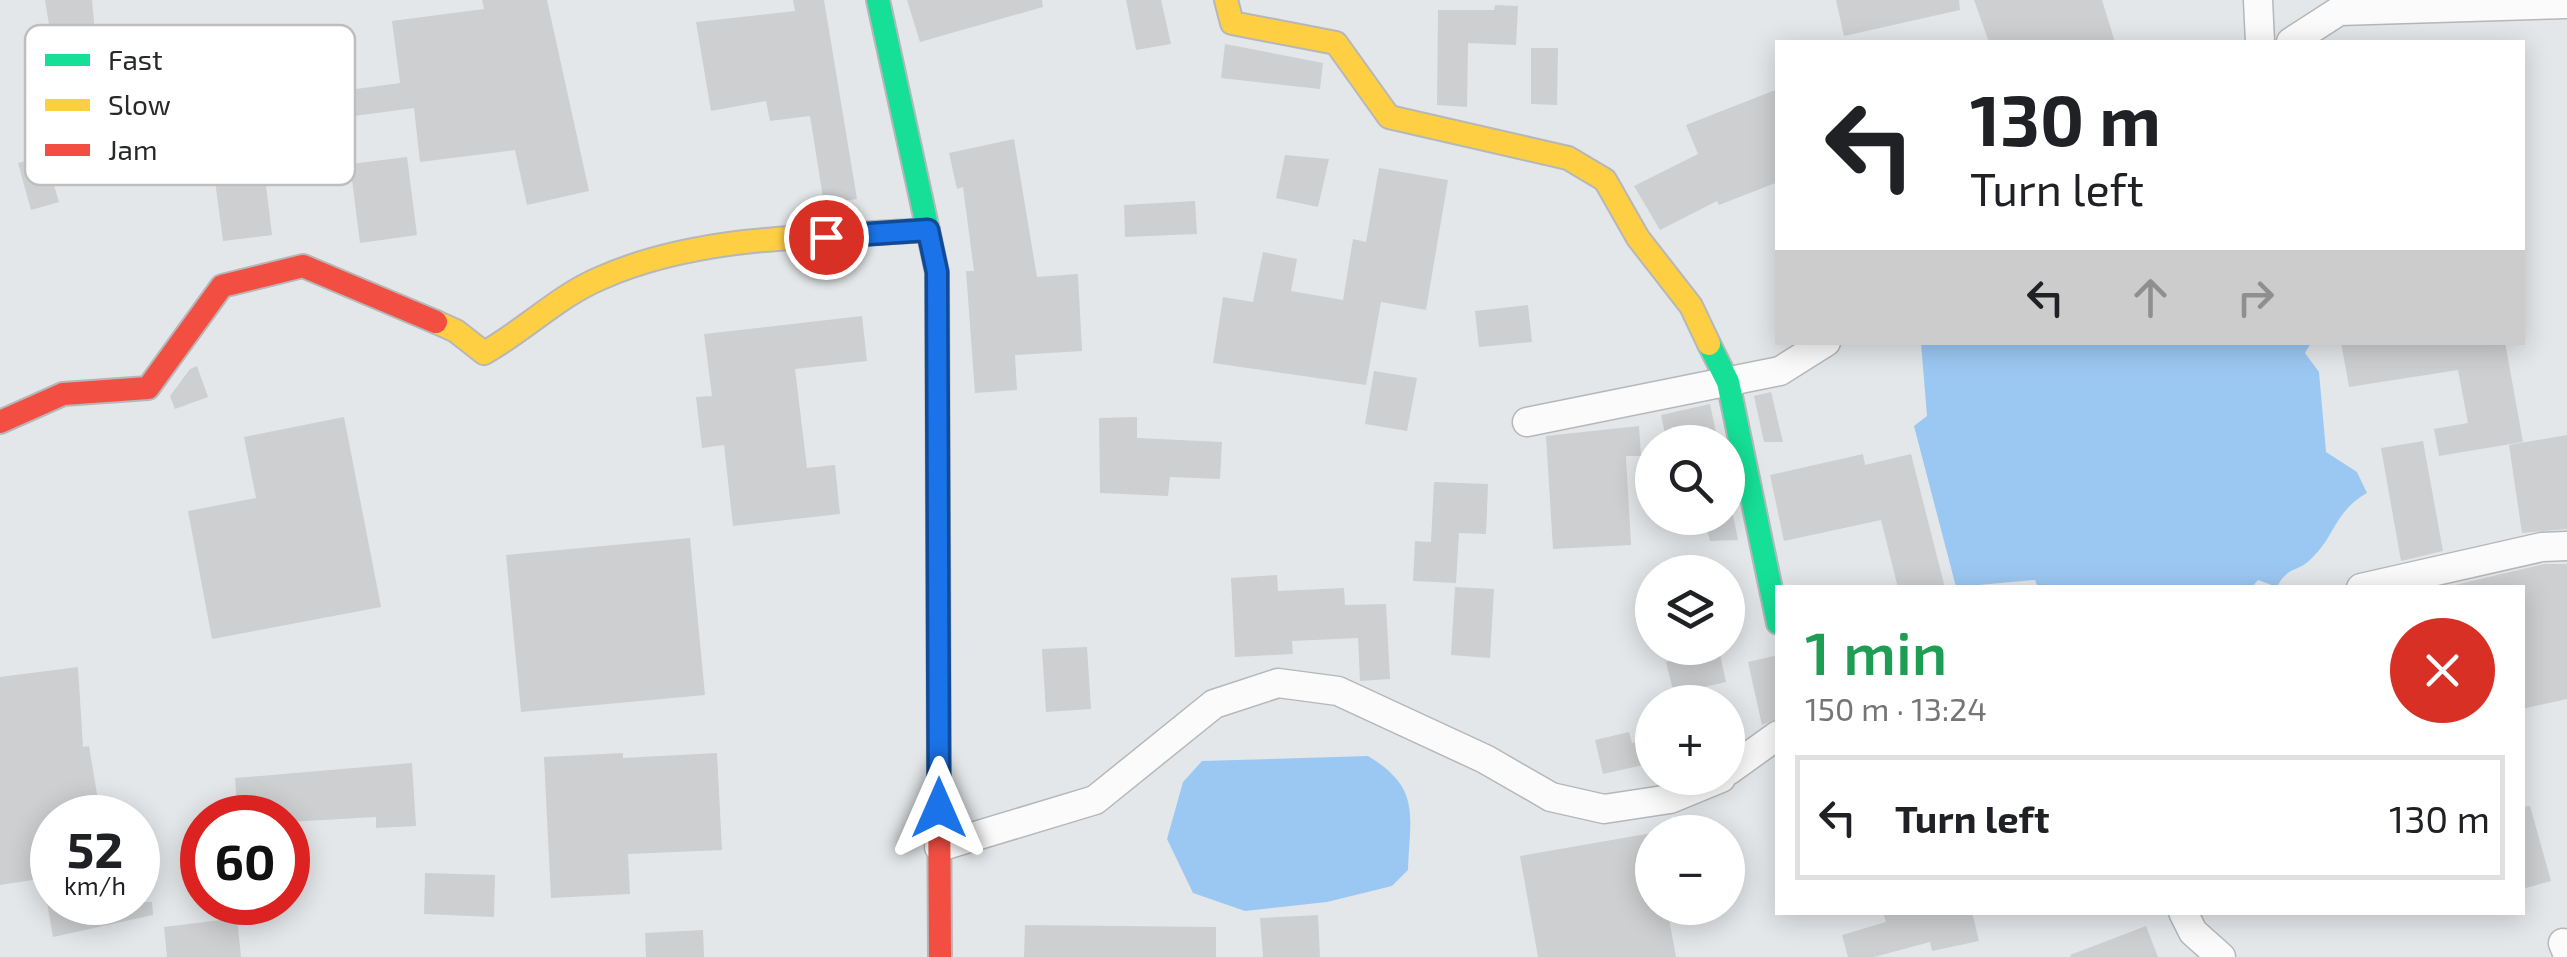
<!DOCTYPE html>
<html lang="en">
<head>
<meta charset="utf-8">
<style>
  :root { --surface:#fff; --page:#f2f2f2; --text:#202124; --muted:#757577; --line:#e0e0e0 }
  body { margin:0; font-family:"Exo 2",sans-serif; background:var(--page); color:var(--text); height:100vh; display:flex; flex-direction:column; font-size:38px; white-space:nowrap }
  * { box-sizing:border-box; margin:0 }
  p { font-size:32px; color:var(--muted) }
  .icon { flex:none; width:55px; height:55px; fill:none; stroke:currentColor; stroke-width:2; stroke-linecap:round; stroke-linejoin:round }
  .map { position:relative; flex:1; overflow:hidden }
  .details { position:absolute; left:1775px; top:585px; width:750px; height:330px; display:flex; flex-direction:column; background:var(--surface); border-radius:0px; box-shadow:0 5px 25px #0003 }
  .details>* { flex:none }
  .hud { position:absolute; left:1775px; top:40px; width:750px; height:305px; border-radius:0px; box-shadow:0 5px 25px #0003; background:#fff; color:var(--text); overflow:hidden }
  .controls { position:absolute; left:1635px; top:425px; display:grid; gap:20px }
  .controls a { display:grid; place-items:center; width:110px; height:110px; border-radius:50%; background:var(--surface); box-shadow:0 5px 25px #0003; font-size:50px }
  .speed { position:absolute; left:30px; top:795px; display:flex; gap:20px; font-size:50px; font-weight:700; text-align:center }
  .speed>* { display:grid; place-content:center; width:130px; height:130px; border-radius:50%; background:var(--surface); box-shadow:0 5px 25px #0003; line-height:1 }
  .speed small { font-size:25px; font-weight:400 }
  .speed .limit { border:15px solid #d22; background:#fff; color:#111 }
  .pin { position:absolute; display:grid; place-items:center; width:85px; height:85px; color:#fff; margin:-42px; border:5px solid #fff; border-radius:50%; box-shadow:0 2px 10px #0007 }
  .me { position:absolute; width:110px; margin:-55px; rotate:0deg; stroke-linejoin:round; filter:drop-shadow(0 0 8px #0008) }
  .turn { display:flex; align-items:center; gap:35px; height:210px; padding:0 30px; font-size:45px }
  .turn .icon { width:130px; height:130px; stroke-width:2.5 }
  .turn b { display:block; font-size:70px; line-height:85px }
  .lanes { display:flex; align-items:center; height:95px; padding:0 30px; background:#0003; justify-content:center; gap:50px; direction:ltr }
  .lanes .off { opacity:.35 }
  .round { display:grid; place-items:center; flex:none; width:105px; height:105px; border-radius:52px; background:var(--page) }
  .head { display:flex; align-items:center; justify-content:space-between; height:170px; padding:0 30px }
  h1 { font-size:60px; font-weight:600; line-height:75px; color:#1e9e55 }
  ul { padding:0; list-style:none }
  li { display:flex; align-items:center; gap:30px; height:125px; margin:0 20px 15px; padding:0 10px; border:5px solid var(--line); border-radius:0px }
  li div { flex:1 }
  li b { display:block; font-size:38px }
  li em { font-style:normal }
  .map>svg:first-child { display:block }
</style>
</head>
<body>
<div class="map">
<svg width="2567" height="957" viewBox="0 0 2567 957">
  <rect width="100%" height="100%" fill="#e4e7e9"/>
  <!-- water -->
  <g fill="#9bc8f3">
    <path d="M1921 343H2311L2305 353 2319 372 2326 452 2357 472 2367 493C2334 512 2336 535 2312 558 2298 573 2288 565 2277 587L2258 580 2251 588H2038L2035 580 1956 587 1914 426 1927 416Z"/>
    <path d="M1368 756C1421 788 1410 814 1408 870L1392 886 1327 902 1245 911 1193 893 1167 839 1183 782 1202 761Z"/>
  </g>
  <!-- building -->
  <g fill="#cdcfd1">
    <polygon points="45,0 92,0 96,44 116,40 121,70 191,58 204,130 165,137 163,120 88,132 72,43 53,49"/>
    <polygon points="482,0 547,0 589,191 527,205 515,150 420,162 414,108 317,121 317,132 274,133 273,93 341,91 400,83 392,21 484,9"/>
    <polygon points="793,0 824,0 857,199 824,204 810,116 770,121 766,101 711,111 696,22 795,11"/>
    <polygon points="907,0 1042,0 1043,7 920,42"/>
    <polygon points="1126,0 1161,0 1171,44 1136,50"/>
    <polygon points="1836,0 1959,0 1960,10 1844,36"/>
    <polygon points="1974,0 2102,0 2115,42 1989,42"/>
    <polygon points="1495,5 1518,6 1516,45 1468,43 1467,107 1437,105 1438,10 1494,10"/>
    <polygon points="1225,44 1323,63 1320,89 1221,78"/>
    <polygon points="1531,48 1558,48 1557,105 1531,104"/>
    <polygon points="1778,89 1778,182 1719,205 1717,201 1660,230 1634,186 1698,154 1686,125"/>
    <polygon points="1014,139 1037,277 1078,274 1082,351 1015,355 1017,390 975,393 966,271 974,271 963,187 957,189 949,153"/>
    <polygon points="262,152 272,235 223,241 212,158"/>
    <polygon points="45,155 59,202 31,210 18,163"/>
    <polygon points="1285,155 1329,159 1318,207 1276,198"/>
    <polygon points="407,157 417,235 360,243 350,164"/>
    <polygon points="1379,168 1448,180 1426,310 1381,302 1366,385 1213,363 1223,297 1253,302 1263,252 1297,259 1291,291 1343,300 1353,239 1366,242"/>
    <polygon points="1195,201 1197,234 1125,237 1124,205"/>
    <polygon points="1528,305 1532,342 1479,347 1475,311"/>
    <polygon points="862,316 867,361 795,369 807,468 835,465 840,514 733,526 724,445 702,448 696,397 712,396 704,334"/>
    <polygon points="2341,342 2505,342 2523,442 2439,456 2434,429 2468,423 2458,370 2349,387"/>
    <polygon points="197,366 208,397 175,409 170,396 190,369"/>
    <polygon points="1374,371 1417,378 1407,431 1365,424"/>
    <polygon points="1771,392 1783,442 1764,442 1754,396"/>
    <polygon points="1710,404 1718,442 1667,442 1661,415"/>
    <polygon points="344,417 381,607 212,639 188,511 256,498 244,437"/>
    <polygon points="1137,417 1137,438 1222,442 1220,479 1170,477 1168,496 1100,493 1099,418"/>
    <polygon points="1639,426 1641,456 1626,456 1631,545 1553,549 1546,436"/>
    <polygon points="2567,435 2567,529 2522,533 2509,445"/>
    <polygon points="2423,441 2443,551 2401,561 2381,448"/>
    <polygon points="1863,454 1865,465 1911,454 1945,588 1898,588 1881,520 1784,541 1770,475"/>
    <polygon points="1434,482 1488,484 1486,534 1459,533 1456,583 1413,581 1415,541 1431,542"/>
    <polygon points="1728,490 1738,540 1710,541 1704,518 1728,518"/>
    <polygon points="690,538 705,695 521,712 506,555"/>
    <polygon points="2544,564 2567,564 2567,699 2522,709 2522,588 2442,588"/>
    <polygon points="1277,575 1278,591 1344,588 1345,605 1386,604 1390,679 1360,681 1358,638 1292,641 1293,654 1235,657 1231,578"/>
    <polygon points="1455,587 1494,589 1490,658 1451,655"/>
    <polygon points="1087,647 1091,709 1046,712 1042,649"/>
    <polygon points="1719,650 1726,682 1674,694 1666,662"/>
    <polygon points="1778,655 1778,718 1762,725 1748,662"/>
    <polygon points="78,667 83,747 89,746 101,818 52,818 52,877 0,885 0,677"/>
    <polygon points="1629,732 1632,743 1652,738 1652,763 1603,774 1595,740"/>
    <polygon points="623,753 623,758 717,753 722,850 628,854 630,894 551,898 544,757"/>
    <polygon points="412,763 416,826 376,828 376,817 288,822 288,818 238,818 235,778"/>
    <polygon points="2530,806 2551,881 2522,889 2522,807"/>
    <polygon points="1652,833 1652,908 1667,908 1676,957 1538,957 1520,856"/>
    <polygon points="425,873 495,875 494,917 424,914"/>
    <polygon points="47,902 152,902 153,915 53,937"/>
    <polygon points="1972,912 1979,941 1932,951 1930,942 1874,957 1848,957 1842,935 1886,922 1883,913"/>
    <polygon points="1318,915 1320,957 1263,957 1260,918"/>
    <polygon points="237,918 241,957 167,957 164,927"/>
    <polygon points="1025,925 1216,927 1216,957 1024,957"/>
    <polygon points="2146,926 2158,957 2071,957 2070,955"/>
    <polygon points="703,930 704,957 646,957 645,933"/>
  </g>
  <g fill="none" stroke-linecap="round" stroke-linejoin="round">
    <!-- street casing -->
    <g stroke="#b5b7b8" stroke-width="31">
      <g id="street">
        <polyline points="2258,0 2260,42"/>
        <polyline points="2291,42 2339,11 2567,4"/>
        <polyline points="1527,422 1780,371 1826,342"/>
        <polyline points="2361,588 2542,547 2567,546"/>
        <polyline points="1728,771 1778,735"/>
        <polyline points="939,847 1095,800 1214,704 1278,683 1338,691 1485,759 1551,797 1604,809 1670,799 1721,778"/>
        <polyline points="2183,912 2193,932 2221,957"/>
        <polyline points="2563,943 2567,953"/>
      </g>
    </g>
    <!-- fast casing -->
    <g stroke="#b5b7b8" stroke-width="26">
      <g id="fast">
        <polyline points="878,0 937,272 939,778"/>
        <polyline points="1709,344 1728,382 1778,623"/>
      </g>
    </g>
    <!-- slow casing -->
    <g stroke="#b5b7b8" stroke-width="26">
      <g id="slow">
        <polyline points="1226,0 1232,23 1336,43 1389,117 1568,158 1605,180 1638,238 1691,306 1709,344"/>
        <path d="M436 322 456 331 484 353C524 331 558 296 601 278 700 234 822 237 928 230"/>
      </g>
    </g>
    <!-- jam casing -->
    <g stroke="#b5b7b8" stroke-width="26">
      <g id="jam">
        <polyline points="0,422 63,394 148,388 222,286 303,266 436,322"/>
        <polyline points="939,778 940,957"/>
      </g>
    </g>
    <!-- street -->
    <use href="#street" stroke="#fbfbfc" stroke-width="28"/>
    <!-- fast -->
    <use href="#fast" stroke="#16e098" stroke-width="22"/>
    <!-- slow -->
    <use href="#slow" stroke="#ffcf43" stroke-width="22"/>
    <!-- jam -->
    <use href="#jam" stroke="#f24e42" stroke-width="22"/>
  </g>
  <g fill="none" stroke-linecap="round" stroke-linejoin="round">
    <!-- route casing -->
    <g stroke="#114b97" stroke-width="25">
      <polyline id="route" points="826,237 928,230 937,272 939,808"/>
    </g>
    <!-- route -->
    <use href="#route" stroke="#1a73e8" stroke-width="18"/>
  </g>
  <!-- legend -->
  <rect x="25" y="25" width="330" height="160" rx="15" fill="#fff" stroke="#bebebf" stroke-width="2.5"/>
  <rect x="45" y="54" width="45" height="12" fill="#16e098"/>
  <rect x="45" y="99" width="45" height="12" fill="#ffcf43"/>
  <rect x="45" y="144" width="45" height="12" fill="#f24e42"/>
  <g font-size="28" fill="#272829">
    <text x="108" y="70">Fast</text>
    <text x="108" y="115">Slow</text>
    <text x="108" y="160">Jam</text>
  </g>
</svg>
<div class="controls">
<a><svg class="icon" aria-label="search" viewBox="0 0 24 24"><circle cx="10" cy="10" r="6"/><path d="M15 15l6 6"/></svg></a>
<a><svg class="icon" aria-label="layers" viewBox="0 0 24 24"><path d="M12 4l9 5-9 5-9-5zM3 14l9 5 9-5"/></svg></a>
<a>+</a>
<a>−</a>
</div>
<div class="speed"><div>52<small>km/h</small></div><div class="limit">60</div></div>
<div class="pin" style="left:826px;top:237px;background:#d93025"><svg class="icon" aria-label="arrive" viewBox="0 0 24 24"><path d="M6 21V4h12l-3 4 3 4H6"/></svg></div>
<svg class="me" style="left:939px;top:808px" viewBox="-20 -20 40 40"><path d="M0-17L14 15 0 8-14 15z" fill="#1a73e8" stroke="#fff" stroke-width="4"/></svg>
<div class="hud">
<div class="turn"><svg class="icon" aria-label="left" viewBox="0 0 24 24"><path d="M17 20v-9H6M10 6l-5 5 5 5"/></svg><div><b>130 m</b>Turn left</div></div>
<div class="lanes"><svg class="icon" aria-label="left" viewBox="0 0 24 24"><path d="M17 20v-9H6M10 6l-5 5 5 5"/></svg><svg class="icon off" aria-label="ahead" viewBox="0 0 24 24"><path d="M12 20V5M6 11l6-6 6 6"/></svg><svg class="icon off" aria-label="right" viewBox="0 0 24 24"><path d="M7 20v-9h11M14 6l5 5-5 5"/></svg></div>
</div>
<section class="details">
<div class="head"><div><h1>1 min</h1><p>150 m · 13:24</p></div><a class="round" style="background:#d93025;color:#fff"><svg class="icon" aria-label="close" viewBox="0 0 24 24"><path d="M6 6l12 12M18 6L6 18"/></svg></a></div>
<ul>
<li><svg class="icon" aria-label="left" viewBox="0 0 24 24"><path d="M17 20v-9H6M10 6l-5 5 5 5"/></svg><div><b>Turn left</b></div><em>130 m</em></li>
</ul>
</section>
</div>
</body>
</html>
